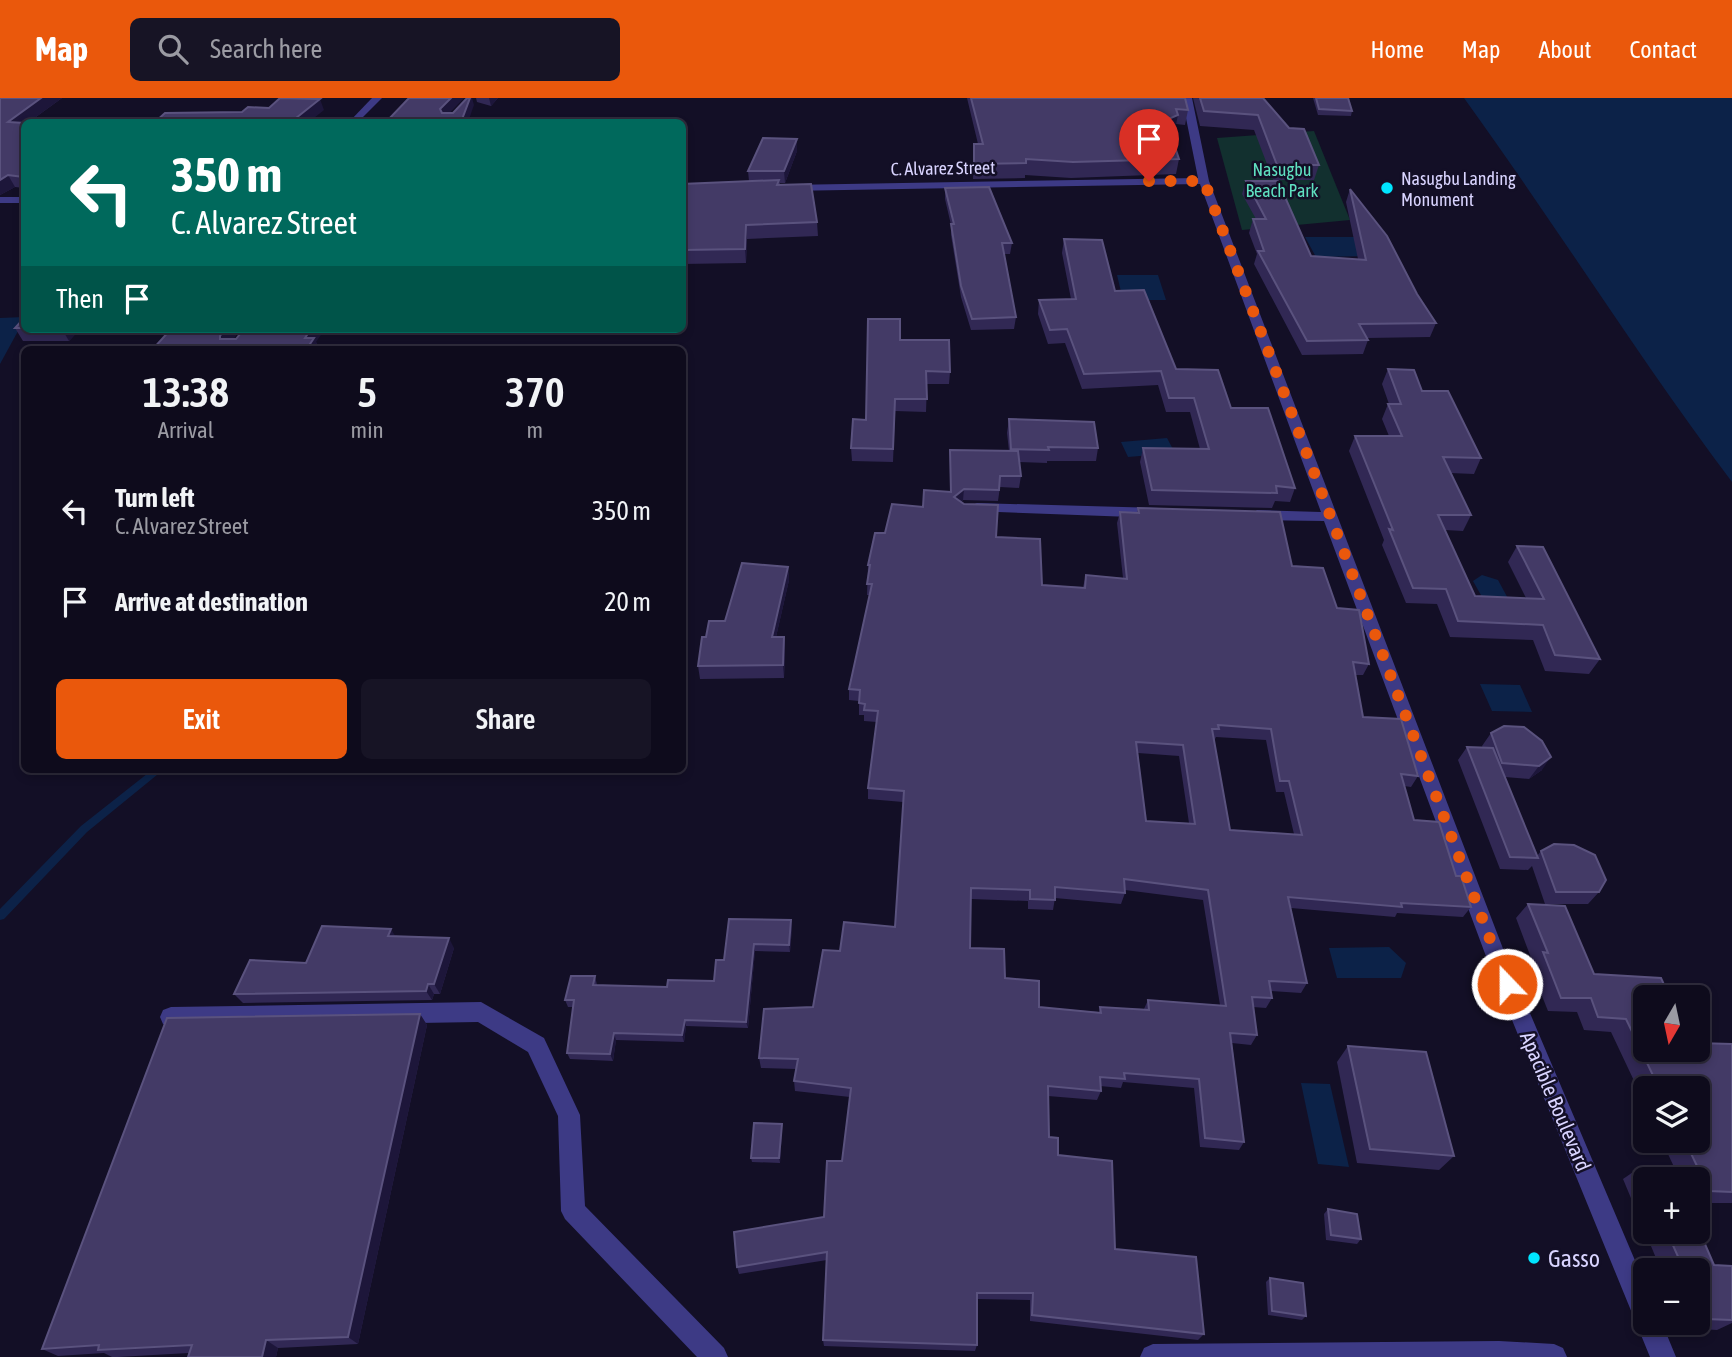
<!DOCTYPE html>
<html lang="en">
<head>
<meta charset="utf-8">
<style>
  :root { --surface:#0e0b1c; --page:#171425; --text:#f1f3f6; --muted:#9b9ba3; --line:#2e2b3b; --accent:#ea580c }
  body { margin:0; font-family:"Asap Condensed",sans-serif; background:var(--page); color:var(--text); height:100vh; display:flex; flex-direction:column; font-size:26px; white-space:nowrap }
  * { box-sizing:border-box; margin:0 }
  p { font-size:23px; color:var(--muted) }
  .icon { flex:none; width:38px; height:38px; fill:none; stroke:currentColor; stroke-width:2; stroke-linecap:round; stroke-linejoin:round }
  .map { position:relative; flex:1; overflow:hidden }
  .drawer { position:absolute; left:21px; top:248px; width:665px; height:427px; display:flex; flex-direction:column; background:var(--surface); border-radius:10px; box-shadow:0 4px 10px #0003,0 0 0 2px var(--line) }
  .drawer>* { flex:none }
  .banner { position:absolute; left:21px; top:21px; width:665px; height:214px; border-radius:10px; box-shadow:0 4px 10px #0003,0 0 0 2px var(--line); background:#00695c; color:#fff; overflow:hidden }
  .needle { width:46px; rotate:189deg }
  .fabs { position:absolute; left:1633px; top:887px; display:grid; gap:14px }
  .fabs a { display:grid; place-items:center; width:77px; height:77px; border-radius:10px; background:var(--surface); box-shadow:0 4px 10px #0003,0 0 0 2px var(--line); font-size:35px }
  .pin { position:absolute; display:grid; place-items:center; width:60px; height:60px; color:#fff; margin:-72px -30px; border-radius:50% 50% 50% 0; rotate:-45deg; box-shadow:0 0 7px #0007 }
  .pin .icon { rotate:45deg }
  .me { position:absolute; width:77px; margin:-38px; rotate:338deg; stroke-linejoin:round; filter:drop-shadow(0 0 5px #0008) }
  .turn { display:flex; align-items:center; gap:24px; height:147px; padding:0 35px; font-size:32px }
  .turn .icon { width:91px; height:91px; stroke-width:2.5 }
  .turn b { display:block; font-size:49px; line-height:60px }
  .then { display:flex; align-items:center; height:66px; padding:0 35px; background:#0003; gap:14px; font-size:26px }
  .eta { display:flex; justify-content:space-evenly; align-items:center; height:119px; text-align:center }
  .eta b { font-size:42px; font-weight:600; line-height:49px }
  .button { display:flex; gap:14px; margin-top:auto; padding:14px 35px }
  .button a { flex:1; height:80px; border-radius:10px; background:var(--accent); color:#fff; font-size:28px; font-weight:600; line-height:80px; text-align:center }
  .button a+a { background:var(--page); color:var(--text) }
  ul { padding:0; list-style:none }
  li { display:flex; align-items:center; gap:21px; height:91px; padding:0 35px }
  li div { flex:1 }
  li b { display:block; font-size:26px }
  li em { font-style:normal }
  header { display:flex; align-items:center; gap:42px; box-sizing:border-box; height:98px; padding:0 35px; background:var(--accent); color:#fff }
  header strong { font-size:33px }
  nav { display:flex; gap:38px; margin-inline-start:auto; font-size:24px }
  .search { width:490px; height:63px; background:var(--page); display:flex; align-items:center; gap:18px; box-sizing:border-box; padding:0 24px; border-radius:10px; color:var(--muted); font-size:26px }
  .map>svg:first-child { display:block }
</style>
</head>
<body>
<header>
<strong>Map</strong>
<div class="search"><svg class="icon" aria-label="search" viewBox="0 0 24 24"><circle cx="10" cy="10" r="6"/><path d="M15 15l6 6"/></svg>Search here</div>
<nav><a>Home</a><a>Map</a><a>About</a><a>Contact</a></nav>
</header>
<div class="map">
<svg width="1732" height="1259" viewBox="0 0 1732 1259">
  <rect width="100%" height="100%" fill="#130f26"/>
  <!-- green -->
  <polygon fill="#12302f" points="1314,33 1350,122 1242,132 1217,40"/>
  <!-- water -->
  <g fill="#0c2248">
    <path d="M1464 0H1732V384C1638 259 1556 127 1464 0Z"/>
    <polygon points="1305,139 1361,139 1373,158 1316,159"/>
    <polygon points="1117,177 1158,177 1166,202 1123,202"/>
    <polygon points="24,219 24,222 0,266 0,220"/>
    <polygon points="1167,340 1175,355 1128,359 1121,344"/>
    <polygon points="1482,477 1498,482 1511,506 1486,506 1473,483"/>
    <polygon points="1480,586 1520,587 1532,614 1492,613"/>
    <polygon points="1389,849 1406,865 1401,880 1337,880 1329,850"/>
    <polygon points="1301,985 1330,986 1349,1069 1318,1066"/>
  </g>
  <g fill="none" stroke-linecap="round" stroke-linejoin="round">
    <!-- stream -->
    <polygon fill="#0c2248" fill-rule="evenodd" points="152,672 163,672 87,734 4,821 0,822 0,811 81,728"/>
    <!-- minor -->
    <g fill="#3d3a85" fill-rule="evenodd">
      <polygon points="372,0 382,0 358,24 349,24"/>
      <polygon points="1182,0 1192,0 1209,83 1507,861 1645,1186 1645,1225 1662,1225 1676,1259 1650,1259 1487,861 1324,423 1257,422 1250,417 1257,412 1321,414 1200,86 787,93 782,90 787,87 1198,80"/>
      <rect x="0" y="99" width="24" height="6"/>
      <polygon points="977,405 1159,410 1166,415 1159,420 972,413 970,410 972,407"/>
      <polygon points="481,904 544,940 580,1017 585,1108 724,1250 728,1259 697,1259 565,1121 561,1113 558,1018 528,954 478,924 171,929 163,926 160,919 163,912 171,909"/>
      <polygon points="1499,1243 1554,1246 1563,1250 1567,1259 1140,1259 1144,1250 1153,1246"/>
    </g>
  </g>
  <!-- wall -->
  <g fill="#312854" fill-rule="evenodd">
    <polygon points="0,0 62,0 29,24 24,24 24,90 15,89 0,97"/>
    <polygon points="476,0 498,0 491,8 477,4"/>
    <polygon points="967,0 1185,0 1188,12 1185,27 1176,26 1175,31 1170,34 1179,61 1176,76 1071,80 1025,77 1025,80 973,81 974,46 978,46"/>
    <polygon points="1193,0 1263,0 1319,67 1314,82 1273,82 1254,32 1200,28"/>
    <polygon points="1313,0 1348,0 1352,13 1351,18 1318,17"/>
    <polygon points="797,53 785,85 780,85 780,87 817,124 818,138 747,141 746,165 682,166 682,86 749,83 748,73"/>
    <polygon points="1246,83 1311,158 1358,161 1346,104 1350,91 1436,225 1430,239 1367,240 1368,242 1363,256 1302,257 1254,166 1257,156 1249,135 1253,121 1256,121 1242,96"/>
    <polygon points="945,90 1012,145 1010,156 1004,156 1016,219 1014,231 971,232 961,199 951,137 951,127 945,101"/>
    <polygon points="1064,141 1115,193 1176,271 1231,310 1295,390 1290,404 1275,403 1272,410 1149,407 1140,364 1143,350 1200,351 1190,314 1166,314 1158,287 1082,291 1065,245 1048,246 1038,216 1039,202 1071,201 1062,155"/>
    <polygon points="24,220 24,231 80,231 69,243 23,243 15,230"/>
    <polygon points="171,231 241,231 233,241 316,244 319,252 152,252"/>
    <polygon points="900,242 950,274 949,286 927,286 926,314 895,313 893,364 852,363 851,350 866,322"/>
    <polygon points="1388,271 1422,293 1481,360 1474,376 1450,375 1471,417 1463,433 1445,432 1475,498 1526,500 1508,464 1517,448 1600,561 1589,576 1545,573 1533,542 1450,539 1437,506 1406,505 1382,447 1384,442 1349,353 1355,338 1389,338 1382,321 1388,306 1389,306 1382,286"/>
    <path d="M1009 321 1098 350 1096 363H1047V365L1019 364 1021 378 1019 390 1000 389 998 403 963 402 961 404 1042 487 1083 489 1086 477 1123 480 1117 425 1120 414 1137 415 1138 410 1292 468 1337 510 1369 566 1363 577H1355L1363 619 1418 678 1411 689 1404 688 1414 722 1456 778 1471 809 1463 819 1397 815 1395 819 1291 810 1307 885 1301 895 1271 893 1272 900 1266 910 1253 909 1257 937 1251 947 1232 945 1244 1044 1239 1052 1200 1049 1194 990 1123 984 1121 990 1100 988 1101 993 1097 1002 1048 998 1049 1039 1058 1057 1115 1151 1204 1236 1198 1242 1030 1223V1202L977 1201V1247L975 1253 824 1248 823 1242 827 1162 739 1176 737 1169 824 1119 842 1063 850 999 795 993 794 983 796 971 761 970 759 960 813 909 840 853 895 829 903 704 868 701V690L877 624 864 623V617H859V603L849 602V591L870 497H867L868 467 885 435 923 409 950 394V352L1009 353 1007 335ZM1216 639 1266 642 1276 694H1284L1294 736 1230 732 1214 643ZM1138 655 1179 658 1189 725 1146 723ZM1125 792 1203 802 1220 907 1148 902 1144 911 1100 909 1099 914 1039 909 970 850 971 801 1028 803V811L1053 812 1055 800 1121 806 1125 795Z"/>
    <polygon points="788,469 789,482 776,539 784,539 785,552 784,580 700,581 698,568 706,539"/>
    <polygon points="1504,628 1542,672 1529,681 1505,679 1537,758 1541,753 1599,794 1588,806 1545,806 1532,768 1528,772 1500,771 1458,662 1467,649 1483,650 1482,648 1491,635"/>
    <polygon points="1528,806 1594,876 1661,880 1645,952 1732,946 1732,1105 1698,1105 1698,1082 1680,1082 1662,1043 1698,1043 1698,990 1645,990 1645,1006 1611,934 1584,932 1577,914 1548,913 1530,868 1533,865 1516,820"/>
    <polygon points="729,821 792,829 790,854 755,853 748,930 686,928 684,944 616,942 613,963 570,961 567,955 573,909 568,909 565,902 595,878 597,887 667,889 714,883 724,862"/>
    <polygon points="395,838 454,850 440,896 434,896 432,902 243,905 234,896 306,865"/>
    <polygon points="420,916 427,927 358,1246 278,1250 276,1259 188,1259 189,1255 118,1259 112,1259 104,1255 58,1258 42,1251"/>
    <polygon points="1348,948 1454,1058 1439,1072 1357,1065 1337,964"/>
    <polygon points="782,1031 780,1065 752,1064 751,1060"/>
    <polygon points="1639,1070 1645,1082 1645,1134 1698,1134 1714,1167 1732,1168 1732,1225 1717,1232 1686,1230 1683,1225 1698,1225 1698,1172 1661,1172 1623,1081"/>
    <polygon points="1328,1111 1361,1141 1357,1146 1326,1142 1324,1116"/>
    <polygon points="1270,1180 1306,1218 1302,1222 1268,1217 1266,1184"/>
  </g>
  <!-- shaded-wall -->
  <g fill="#1d163a">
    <polygon points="41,0 62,0 29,24 8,24"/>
    <polygon points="451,0 464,0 443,22 440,11"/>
    <polygon points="470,0 472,0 474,7 468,24 461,24"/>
    <polygon points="489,0 498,0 491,8"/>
    <polygon points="320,1 324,12 309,24 291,24"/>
    <polygon points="1178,17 1175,31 1163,37 1166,22"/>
    <polygon points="797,41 797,53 785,85 784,73"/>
    <polygon points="8,77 15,89 0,97 0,82"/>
    <polygon points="746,127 747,141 746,165 745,151"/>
    <polygon points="62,231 80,231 69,243"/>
    <polygon points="225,231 241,231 226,250 220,241 220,238"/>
    <polygon points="311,231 325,231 316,244 319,252 306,252 305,240"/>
    <polygon points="964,391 963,402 953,410 954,399"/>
    <polygon points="788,469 789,482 773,552 772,539"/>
    <polygon points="784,539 785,552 784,580 783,567"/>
    <polygon points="1551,659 1542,672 1529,681 1539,668"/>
    <polygon points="791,822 792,829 790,854 789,847"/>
    <polygon points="391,831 397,841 388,838"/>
    <polygon points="449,840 454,850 440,896 434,886"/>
    <polygon points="754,846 755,853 748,930 746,924"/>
    <polygon points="428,886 434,896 432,902 426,893"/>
    <polygon points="420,916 427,927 358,1246 348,1239"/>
    <polygon points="685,922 686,928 684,944 682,937"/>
    <polygon points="614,935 616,942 613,963 610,956"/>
    <polygon points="782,1026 782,1031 780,1065 779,1060"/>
    <polygon points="266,1242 278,1250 276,1259 262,1259"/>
  </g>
  <!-- building -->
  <g fill="#433a66" stroke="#5a527e" stroke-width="2" fill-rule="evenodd">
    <polygon points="0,0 41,0 8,24 24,25 24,79 8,77 0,82"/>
    <polygon points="280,0 320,1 291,24 155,24 165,15 242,14 248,9 269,10"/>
    <polygon points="409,0 451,0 440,11 442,15 453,15 467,0 470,0 461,24 386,24"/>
    <polygon points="971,0 1185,0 1188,12 1176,11 1178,17 1166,22 1179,61 1073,64 1026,61 1026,65 974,66 974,46 983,46"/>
    <polygon points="1200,0 1263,0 1289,30 1304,31 1319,67 1277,67 1258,17 1204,13"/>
    <polygon points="1316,0 1348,0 1352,13 1319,11"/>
    <polygon points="763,40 797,41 784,73 748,73"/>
    <polygon points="779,82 777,87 811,86 817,124 746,127 745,151 682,152 682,86"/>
    <polygon points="1246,83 1278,83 1311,158 1366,162 1350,91 1387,138 1417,196 1436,225 1359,226 1368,242 1307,243 1258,153 1264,153 1253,121 1266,121"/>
    <polygon points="989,89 1012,145 1002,145 1016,219 972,221 961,188 951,126 954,126 945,90"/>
    <polygon points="1064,141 1102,142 1115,193 1144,192 1176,271 1218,272 1231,310 1268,310 1295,390 1276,388 1277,395 1152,392 1143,350 1209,351 1194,300 1169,300 1161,273 1084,276 1067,231 1050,232 1039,202 1076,201"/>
    <polygon points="24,220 24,230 15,230"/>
    <polygon points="868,221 900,221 900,242 949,242 950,274 926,273 927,301 895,301 893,351 851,350 853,321 866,322"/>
    <polygon points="171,231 225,231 220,238 220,241 236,241 244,231 311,231 305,240 314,240 306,252 268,252 212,250 210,252 152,252"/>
    <polygon points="1388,271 1414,272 1422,293 1448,293 1481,360 1443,359 1471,417 1438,417 1475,498 1544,501 1517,448 1543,449 1600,561 1555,557 1543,527 1458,523 1446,491 1413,490 1389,431 1393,432 1355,338 1402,338 1388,306 1401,306"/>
    <polygon points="1009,321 1094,324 1098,350 1048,349 1049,352 1011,351"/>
    <path d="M950 352 1018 353 1021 378H1000L999 392 964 391 954 399 964 406 998 407 996 439 1040 441 1042 487 1085 490 1086 477 1127 481 1120 414 1139 415 1138 410 1280 414 1292 468 1323 470 1337 510 1359 512 1369 566 1353 564 1363 619 1401 621 1418 678 1401 676 1414 722 1439 724 1456 778H1461L1471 809 1401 805 1402 809 1288 799 1307 885 1269 883 1272 900 1252 899 1257 937 1230 935 1244 1044 1205 1040 1199 981 1124 975 1125 981 1100 979 1101 993 1048 988 1049 1039 1058 1040V1057L1112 1063 1115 1151 1196 1159 1204 1236 1032 1217 1033 1195H977V1247L823 1242 827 1154 737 1169 734 1134 824 1119 827 1063H842L851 990 794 983 798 961 759 960 764 911 813 909 823 852 840 853 844 824 895 829 904 693 868 690 878 613 864 612 865 606 859 605 860 592 849 591 872 486H867L870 467H868L875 435H885L892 406 923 409 924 392 951 394ZM1218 627 1271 631 1280 683H1289L1302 737 1230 732 1212 631H1219ZM1136 644 1183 647 1195 726 1146 723ZM1124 781 1208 792 1226 908 1148 902 1149 912 1100 909 1101 915 1039 909V883L1005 880 1004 851 970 850 971 790 1030 792V801L1055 802V789L1125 795Z"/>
    <polygon points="742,465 788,469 772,539 784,539 783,567 698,568 702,539 706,539 709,523 725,523"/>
    <polygon points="1504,628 1524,629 1542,643 1551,659 1539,668 1502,665 1491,635"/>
    <polygon points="1467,649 1493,650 1538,760 1510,759"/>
    <polygon points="1554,746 1574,747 1595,757 1606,782 1599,794 1556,794 1541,753"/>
    <polygon points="1528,806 1565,808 1594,876 1661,880 1670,900 1645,900 1645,952 1698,952 1698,945 1732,946 1732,1094 1709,1093 1685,1043 1698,1043 1698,990 1659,990 1626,921 1598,919 1591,900 1561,900 1543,854 1548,855"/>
    <polygon points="729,821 791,822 789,847 754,846 746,924 685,922 682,937 614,935 610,956 567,955 574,902 565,902 571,878 595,878 593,887 667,889 668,882 714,883 716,862 724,862"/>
    <polygon points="322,828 391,831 388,838 449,840 434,886 428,886 426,893 234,896 250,862 306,865"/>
    <polygon points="420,916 348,1239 266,1242 262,1259 188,1259 192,1247 98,1252 99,1247 42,1251 167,920"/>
    <polygon points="1348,948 1426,954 1454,1058 1370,1051"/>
    <polygon points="754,1025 782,1026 779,1060 751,1060"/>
    <polygon points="1639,1070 1672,1071 1677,1082 1645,1082"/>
    <polygon points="1328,1111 1357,1116 1361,1141 1331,1137"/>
    <polygon points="1698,1130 1714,1167 1732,1168 1732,1222 1706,1221 1698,1203 1698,1172 1684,1172 1667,1134 1698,1134"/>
    <polygon points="1270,1180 1303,1185 1306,1218 1272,1213"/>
  </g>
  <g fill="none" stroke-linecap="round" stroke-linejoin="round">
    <!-- route -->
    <polyline stroke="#ea580c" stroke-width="12" stroke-dasharray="0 21.6" points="1149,83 1204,83 1507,886"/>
  </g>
  <!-- markers -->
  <g fill="#00e5ff" stroke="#130f26" stroke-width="2.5">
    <circle cx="1387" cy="90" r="7"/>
    <circle cx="1534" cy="1160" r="7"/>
  </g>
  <g text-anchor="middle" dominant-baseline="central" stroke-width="5" stroke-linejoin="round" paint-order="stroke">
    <!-- far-street labels -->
    <g font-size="18" fill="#d9d4ff" stroke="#130f26">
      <text transform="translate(943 70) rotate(-1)">C. Alvarez Street</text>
    </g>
    <!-- far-park labels -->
    <g font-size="18" fill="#5fe0c0" stroke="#130f26">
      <text x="1282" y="71">Nasugbu<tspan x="1282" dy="21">Beach Park</tspan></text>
    </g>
    <!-- far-poi labels -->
    <g font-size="18" fill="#d9d4ff" stroke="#130f26" text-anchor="start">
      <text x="1401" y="80">Nasugbu Landing<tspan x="1401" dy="21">Monument</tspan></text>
    </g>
    <!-- street labels -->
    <g font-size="21" fill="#d9d4ff" stroke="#130f26">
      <text transform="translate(1556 1003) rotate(67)">Apacible Boulevard</text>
    </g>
    <!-- near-poi labels -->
    <g font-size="24" fill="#d9d4ff" stroke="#130f26" text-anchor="start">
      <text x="1548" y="1160">Gasso</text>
    </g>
  </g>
</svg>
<div class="fabs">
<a><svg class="needle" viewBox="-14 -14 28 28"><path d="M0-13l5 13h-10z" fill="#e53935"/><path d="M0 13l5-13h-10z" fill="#9b9ba3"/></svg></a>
<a><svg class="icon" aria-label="layers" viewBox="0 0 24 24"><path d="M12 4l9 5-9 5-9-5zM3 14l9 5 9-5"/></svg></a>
<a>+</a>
<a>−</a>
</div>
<div class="pin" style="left:1149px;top:83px;background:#d93025"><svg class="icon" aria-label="arrive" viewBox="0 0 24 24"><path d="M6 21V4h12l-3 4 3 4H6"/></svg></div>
<svg class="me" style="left:1507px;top:886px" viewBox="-20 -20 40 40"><circle r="17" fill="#ea580c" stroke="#fff" stroke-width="3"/><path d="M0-11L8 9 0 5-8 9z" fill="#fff"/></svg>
<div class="banner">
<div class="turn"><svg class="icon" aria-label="left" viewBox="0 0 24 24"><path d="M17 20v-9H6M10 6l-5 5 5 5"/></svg><div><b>350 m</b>C. Alvarez Street</div></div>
<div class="then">Then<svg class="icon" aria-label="arrive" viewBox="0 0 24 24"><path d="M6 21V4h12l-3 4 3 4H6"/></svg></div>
</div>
<section class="drawer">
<div class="eta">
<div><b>13:38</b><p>Arrival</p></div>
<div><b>5</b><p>min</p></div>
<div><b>370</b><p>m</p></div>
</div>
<ul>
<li><svg class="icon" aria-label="left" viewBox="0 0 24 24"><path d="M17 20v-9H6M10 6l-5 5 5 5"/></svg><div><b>Turn left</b><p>C. Alvarez Street</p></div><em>350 m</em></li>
<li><svg class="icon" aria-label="arrive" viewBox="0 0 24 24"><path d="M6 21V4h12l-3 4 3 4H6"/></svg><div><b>Arrive at destination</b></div><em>20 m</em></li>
</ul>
<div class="button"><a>Exit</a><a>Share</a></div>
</section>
</div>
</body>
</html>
